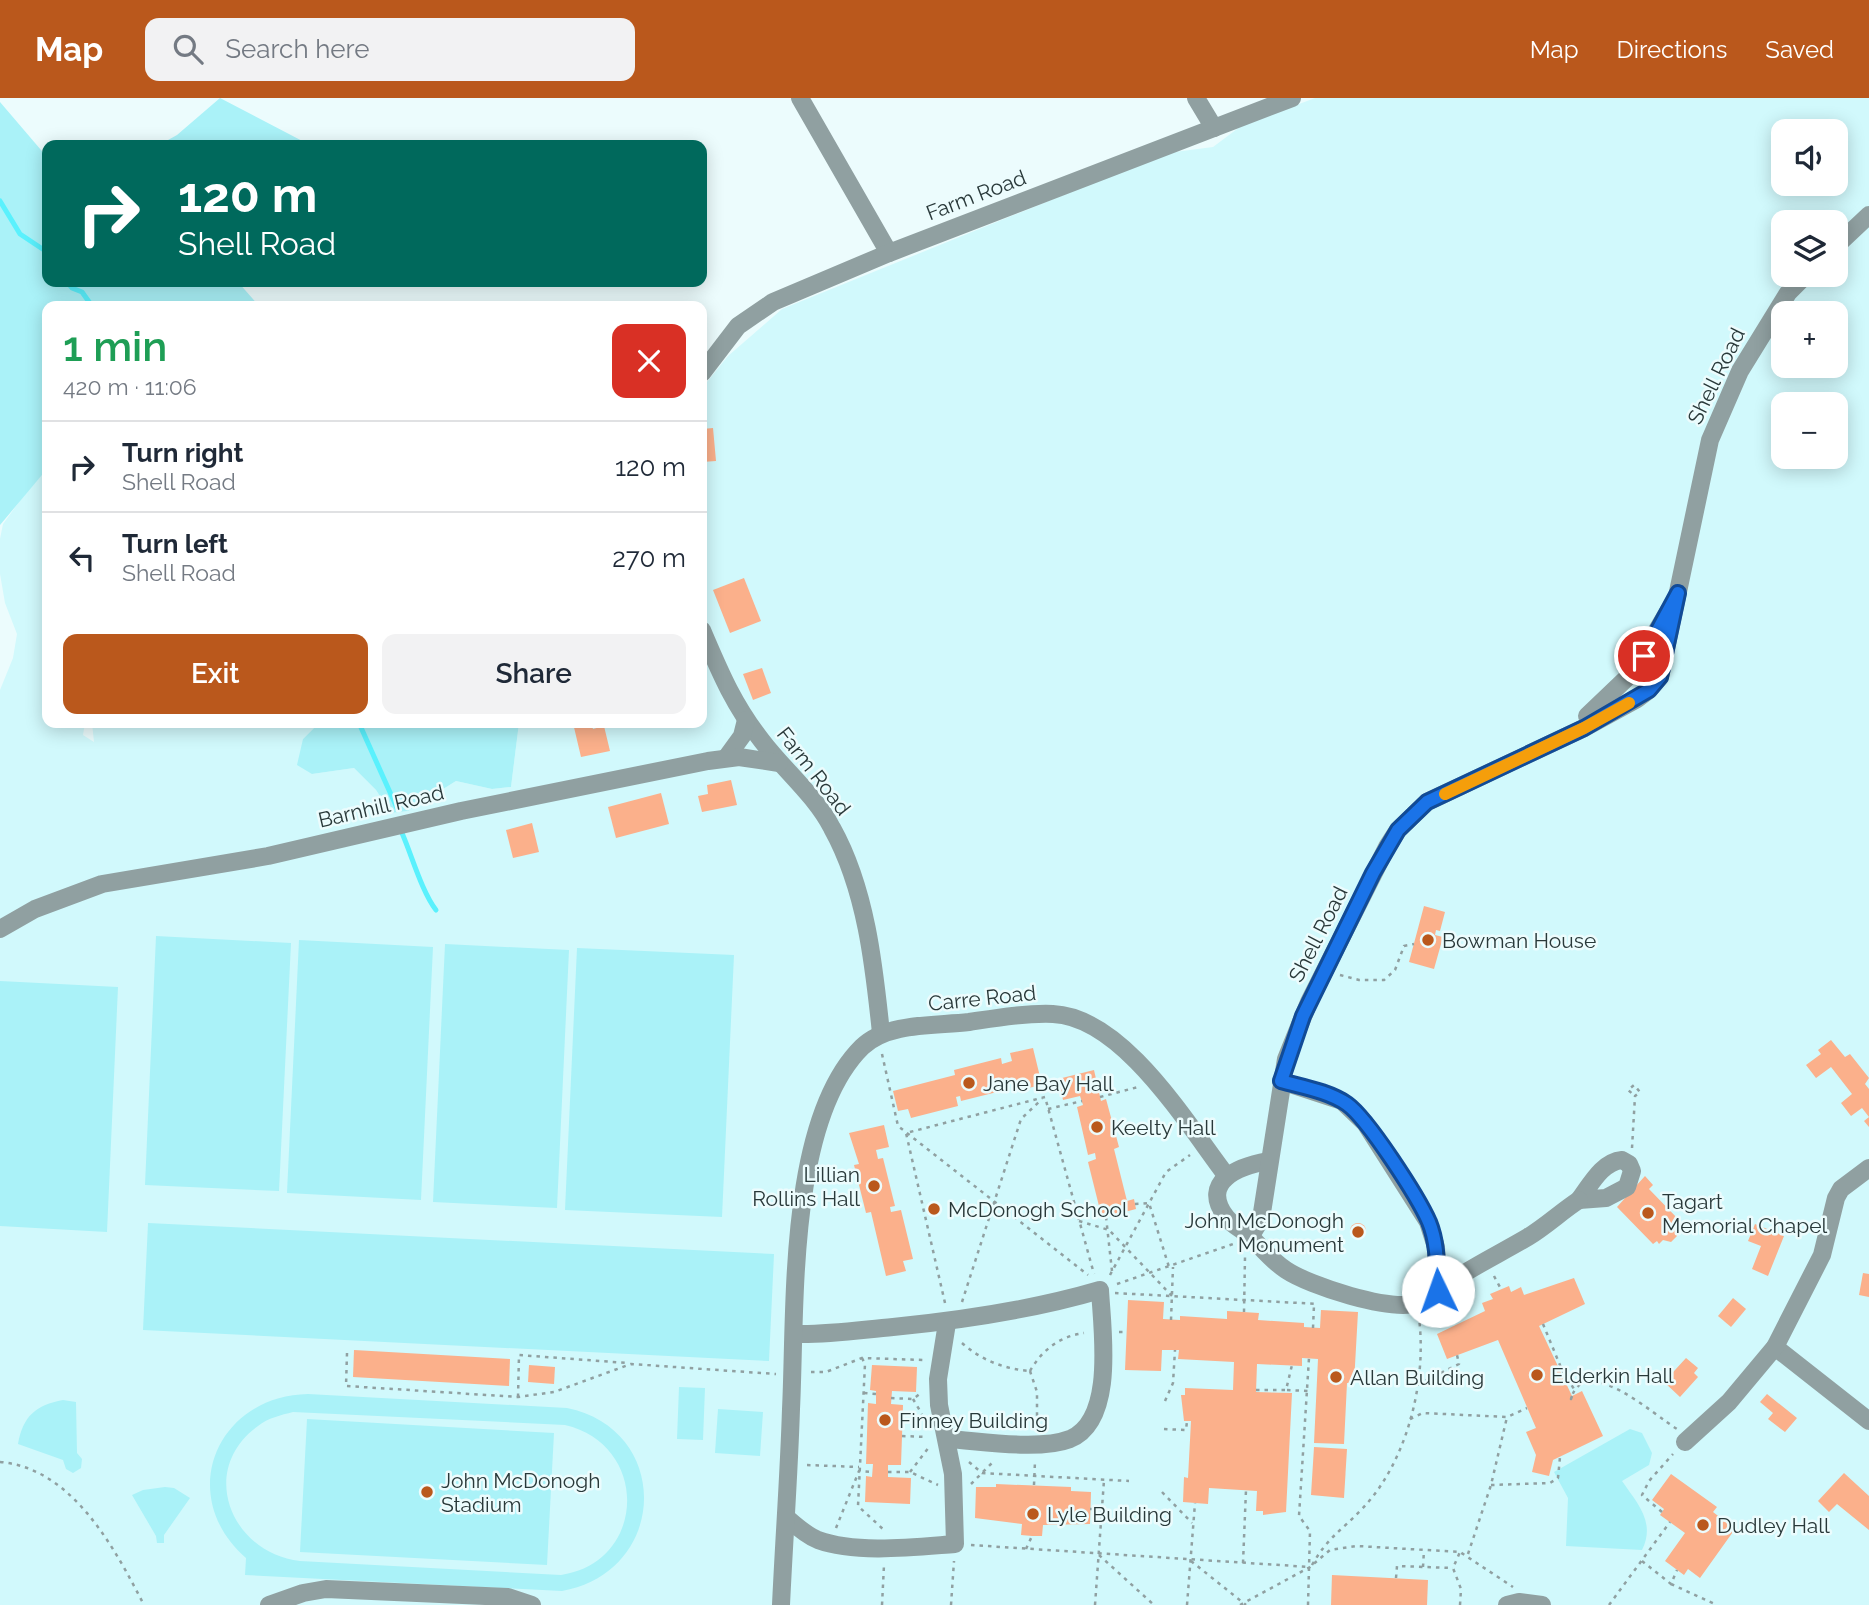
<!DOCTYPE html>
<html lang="en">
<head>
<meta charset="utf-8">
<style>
  :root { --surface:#fff; --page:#f2f2f3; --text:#1f2937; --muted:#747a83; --line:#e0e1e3; --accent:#ba581c }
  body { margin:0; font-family:Raleway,sans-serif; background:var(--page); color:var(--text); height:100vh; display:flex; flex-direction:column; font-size:26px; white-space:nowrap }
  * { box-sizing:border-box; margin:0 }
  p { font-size:23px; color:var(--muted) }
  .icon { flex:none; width:38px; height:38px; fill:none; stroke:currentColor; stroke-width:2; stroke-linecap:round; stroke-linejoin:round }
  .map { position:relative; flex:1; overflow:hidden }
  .sheet { position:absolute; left:42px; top:203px; width:665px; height:427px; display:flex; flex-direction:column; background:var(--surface); border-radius:14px; box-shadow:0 4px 18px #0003 }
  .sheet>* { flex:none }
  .hud { position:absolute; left:42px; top:42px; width:665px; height:147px; border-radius:14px; box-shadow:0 4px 18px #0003; background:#00695c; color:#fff; overflow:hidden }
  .controls { position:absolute; left:1771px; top:21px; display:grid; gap:14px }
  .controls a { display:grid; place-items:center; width:77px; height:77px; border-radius:14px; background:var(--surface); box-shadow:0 4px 18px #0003; font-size:35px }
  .pin { position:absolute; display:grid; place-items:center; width:60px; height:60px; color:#fff; margin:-30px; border:4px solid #fff; border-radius:50%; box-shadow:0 2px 7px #0007 }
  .me { position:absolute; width:77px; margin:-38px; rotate:357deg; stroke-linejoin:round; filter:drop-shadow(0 0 5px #0008) }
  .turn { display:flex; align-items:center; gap:24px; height:147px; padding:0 21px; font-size:32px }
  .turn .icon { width:91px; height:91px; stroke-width:2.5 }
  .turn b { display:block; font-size:49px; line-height:60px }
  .round { display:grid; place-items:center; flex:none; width:74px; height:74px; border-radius:14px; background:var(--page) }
  .overview { display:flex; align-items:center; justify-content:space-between; height:119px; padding:0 21px }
  h1 { font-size:42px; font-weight:600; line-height:52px; color:#1e9e55 }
  .action { display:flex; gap:14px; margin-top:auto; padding:14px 21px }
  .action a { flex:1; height:80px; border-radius:14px; background:var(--accent); color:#fff; font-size:28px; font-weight:600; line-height:80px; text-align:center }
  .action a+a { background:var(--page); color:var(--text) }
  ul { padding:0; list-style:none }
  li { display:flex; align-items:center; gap:21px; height:91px; padding:0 21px; border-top:2px solid var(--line) }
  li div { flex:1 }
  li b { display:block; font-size:26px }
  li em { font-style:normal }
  header { display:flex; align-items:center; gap:42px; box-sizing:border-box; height:98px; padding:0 35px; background:var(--accent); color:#fff }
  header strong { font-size:33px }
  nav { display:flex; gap:38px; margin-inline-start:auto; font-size:24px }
  .search { width:490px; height:63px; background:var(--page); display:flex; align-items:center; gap:18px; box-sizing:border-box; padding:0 24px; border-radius:14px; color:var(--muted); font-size:26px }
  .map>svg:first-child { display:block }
</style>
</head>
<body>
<header>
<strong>Map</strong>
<div class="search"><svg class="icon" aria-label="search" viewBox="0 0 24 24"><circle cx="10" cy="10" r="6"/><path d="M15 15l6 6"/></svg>Search here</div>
<nav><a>Map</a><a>Directions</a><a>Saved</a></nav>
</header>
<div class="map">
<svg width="1869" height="1507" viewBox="0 0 1869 1507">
  <rect width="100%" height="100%" fill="#ecfcfd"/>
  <!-- built -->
  <path fill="#d1f9fc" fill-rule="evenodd" d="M1315 0H1869V1507H0V592L13 560 17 536 5 505 0 476V441L3 426 24 397 47 371V625H85L83 637 94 644 92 625H319L303 641 312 676 354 670 376 692 391 715 408 713 456 683 492 691 511 689 519 625H702V290L728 258 782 211 1167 55 1213 49 1241 28ZM1783 33H1836V86H1783ZM1783 124H1836V177H1783ZM1783 215H1836V268H1783ZM1783 306H1836V359H1783Z"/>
  <!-- green -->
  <g fill="#aaf2f8" fill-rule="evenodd">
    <polygon points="220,0 310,47 159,47 177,37"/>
    <polygon points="0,4 47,59 47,184 238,184 259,208 47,208 47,371 0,427"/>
    <polygon points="319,625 519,625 511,689 492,691 456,683 408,713 391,715 376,692 354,670 312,676 297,667 303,641"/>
    <polygon points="156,838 291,845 279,1093 145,1087"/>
    <polygon points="299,842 433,849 421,1102 287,1095"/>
    <polygon points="445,846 569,852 557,1110 433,1104"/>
    <polygon points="577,850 734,857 722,1119 565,1112"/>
    <polygon points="0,883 118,889 107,1134 0,1128"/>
    <polygon points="148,1125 774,1156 769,1263 143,1232"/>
    <polygon points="679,1289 705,1290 703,1342 677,1341"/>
    <path d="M308 1296 567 1310C673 1332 668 1474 562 1493L245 1477 246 1460C175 1398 216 1298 308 1296ZM293 1314 565 1327C650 1347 647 1464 561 1477L300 1463C231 1455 197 1372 258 1328 268 1320 281 1317 293 1314Z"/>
    <path d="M63 1302 76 1304 77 1355 82 1361 81 1370 73 1375 66 1371 63 1362 18 1346C23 1318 36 1307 63 1302Z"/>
    <polygon points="718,1311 763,1314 760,1358 715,1355"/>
    <polygon points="307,1321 554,1335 547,1467 300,1454"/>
    <path d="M1630 1331 1642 1335 1652 1355 1649 1367 1622 1383C1637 1405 1656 1424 1642 1452L1566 1448 1568 1400 1554 1374Z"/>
    <polygon points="165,1389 174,1390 190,1400 164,1437 164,1445 157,1445 156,1438 132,1397 143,1392"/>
  </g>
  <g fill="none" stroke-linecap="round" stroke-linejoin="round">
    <!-- stream -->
    <g stroke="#5af1fd" stroke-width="5">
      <polyline points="0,103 20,136 47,154"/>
      <polyline points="67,184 72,190 82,194 92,208"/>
      <polyline points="359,625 397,710"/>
      <path d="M402 735C412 758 422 794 436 812"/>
    </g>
  </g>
  <!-- building -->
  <g fill="#fbb08b">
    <polygon points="713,330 716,363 702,364 702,331"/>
    <polygon points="744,480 761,523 730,535 713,492"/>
    <polygon points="762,570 771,595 753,602 743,576"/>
    <polygon points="573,625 591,625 593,631 604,628 610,653 581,659"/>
    <polygon points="731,682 737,707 702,714 698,698 708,696 707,687"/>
    <polygon points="661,695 669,726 616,740 608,709"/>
    <polygon points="532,725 539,754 513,760 506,732"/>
    <polygon points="1424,808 1445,814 1440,833 1436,832 1435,837 1443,839 1434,871 1409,864"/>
    <polygon points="1831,942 1845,959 1850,956 1869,980 1865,986 1869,991 1869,1029 1864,1023 1869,1019 1862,1010 1851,1018 1841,1005 1852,996 1831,969 1816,980 1806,967 1821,956 1818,952"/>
    <polygon points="1033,950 1042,987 1019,992 1017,983 1007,986 1009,991 961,1003 960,998 956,999 958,1008 911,1020 908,1011 898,1013 893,993 955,977 954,972 1001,960 1002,966 1012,963 1010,955"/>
    <polygon points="1094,972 1101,1003 1106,1001 1119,1049 1114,1051 1127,1103 1134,1101 1136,1111 1102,1120 1088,1064 1096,1061 1095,1055 1088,1057 1077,1009 1083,1007 1080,998 1063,1002 1058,981"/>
    <polygon points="884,1027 889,1049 876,1052 878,1061 883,1060 895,1108 890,1109 891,1114 901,1112 913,1161 903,1163 906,1173 886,1178 871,1114 866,1115 854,1067 859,1066 849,1035"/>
    <polygon points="1645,1078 1653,1087 1649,1091 1679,1122 1673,1127 1677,1138 1671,1144 1663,1142 1659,1146 1657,1143 1653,1146 1617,1109"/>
    <circle cx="1358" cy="1133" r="8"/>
    <polygon points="1755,1126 1784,1138 1768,1178 1752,1171 1761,1148 1748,1143"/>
    <polygon points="1863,1175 1869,1176 1869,1199 1859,1197"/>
    <polygon points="1574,1180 1585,1206 1539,1228 1572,1298 1582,1293 1603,1338 1553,1362 1549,1378 1532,1374 1536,1357 1526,1334 1536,1330 1498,1242 1447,1261 1437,1236 1485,1213 1482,1205 1493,1201 1490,1196 1509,1188 1511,1194 1521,1189 1524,1197"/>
    <polygon points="1733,1200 1746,1211 1731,1229 1718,1218"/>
    <polygon points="1128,1202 1164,1204 1163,1221 1180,1222 1180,1218 1227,1221 1227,1213 1259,1215 1258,1222 1304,1225 1304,1229 1320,1230 1321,1212 1358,1214 1354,1285 1347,1285 1344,1346 1314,1345 1318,1261 1302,1260 1302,1268 1257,1266 1256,1294 1292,1295 1286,1414 1263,1417 1263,1413 1256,1413 1257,1393 1209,1390 1208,1406 1183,1404 1184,1379 1188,1380 1191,1323 1184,1323 1181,1297 1185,1297 1185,1290 1233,1292 1234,1264 1178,1261 1179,1252 1162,1252 1161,1273 1125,1272"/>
    <polygon points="354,1252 510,1261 509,1288 353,1279"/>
    <polygon points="1686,1260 1698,1270 1694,1275 1698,1279 1680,1299 1664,1284"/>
    <polygon points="529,1267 555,1269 554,1286 528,1284"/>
    <polygon points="872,1267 917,1269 916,1294 892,1293 891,1306 903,1307 902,1338 901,1367 888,1367 888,1379 911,1380 910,1406 865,1404 866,1378 872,1379 873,1366 866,1366 868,1305 876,1306 876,1293 870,1292"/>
    <polygon points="1767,1296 1797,1320 1785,1334 1768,1321 1773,1315 1760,1304"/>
    <polygon points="1314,1349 1347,1351 1344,1400 1311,1397"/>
    <polygon points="1844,1375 1869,1398 1869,1432 1837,1406 1829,1414 1818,1403"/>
    <polygon points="1671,1376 1717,1409 1713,1414 1735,1431 1700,1480 1688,1471 1684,1477 1665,1463 1685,1435 1660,1417 1664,1411 1652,1402"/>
    <polygon points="996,1386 1071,1389 1071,1393 1091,1394 1090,1426 1043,1427 1042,1438 1032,1438 1021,1437 1022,1426 975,1420 976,1389 996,1389"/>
    <polygon points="1332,1477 1428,1482 1427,1507 1331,1507"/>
  </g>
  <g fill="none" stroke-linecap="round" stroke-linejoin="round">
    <!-- path -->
    <g stroke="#90a0a1" stroke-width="2.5" stroke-dasharray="3.5 5" stroke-linecap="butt">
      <polyline points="1340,877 1359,882 1384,882 1395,872 1404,848 1414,846"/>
      <polyline points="882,956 898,1028 1088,1177"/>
      <polyline points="1100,999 1138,989"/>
      <polyline points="1048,1011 1082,1003"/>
      <polyline points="1632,1050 1635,998 1640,994 1634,987 1628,992 1635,998"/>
      <polyline points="1135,1106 1149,1105 1169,1169"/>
      <polyline points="1106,1119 1112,1173"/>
      <polyline points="1079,1123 1109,1132 1172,1198"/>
      <polyline points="1110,1177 1166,1074 1190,1057"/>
      <polyline points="1494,1178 1501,1191"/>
      <polyline points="1117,1186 1233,1146"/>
      <polyline points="1115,1195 1318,1206"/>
      <polyline points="962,1204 1021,1021 1042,1001"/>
      <polyline points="945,1205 906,1035 1045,999 1094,1176"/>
      <polyline points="1244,1214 1245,1159"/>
      <polyline points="1171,1222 1173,1169"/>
      <polyline points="1543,1226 1562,1272 1574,1291"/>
      <polyline points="1313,1230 1314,1207"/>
      <polyline points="1119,1234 1127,1234"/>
      <path d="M962 1245C981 1262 1004 1271 1030 1273"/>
      <polyline points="347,1255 346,1288 518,1299 554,1294 631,1266 776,1276"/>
      <polyline points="862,1260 865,1266 858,1408 884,1432"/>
      <polyline points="1030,1273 1037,1294 1037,1332"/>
      <path d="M1030 1273C1042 1252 1060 1238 1084 1235"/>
      <polyline points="811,1274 826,1274 862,1260 923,1262"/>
      <polyline points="1418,1286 1459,1266 1457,1257"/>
      <polyline points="1256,1292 1286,1292 1292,1267"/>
      <polyline points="1287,1292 1308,1293"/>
      <polyline points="864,1295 876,1296"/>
      <path d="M1572 1298 1571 1301C1584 1253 1654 1317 1677 1331"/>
      <polyline points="518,1299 519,1257 628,1265"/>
      <polyline points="891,1300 913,1301 921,1295"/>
      <polyline points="913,1301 922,1316"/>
      <polyline points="1165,1303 1173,1285 1175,1252"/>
      <polyline points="1410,1321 1423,1315 1507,1319 1527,1310"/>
      <polyline points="1164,1331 1186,1332 1187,1323"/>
      <polyline points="902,1338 927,1339"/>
      <path d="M0 1364C72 1370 114 1449 144 1507"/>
      <polyline points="969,1364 982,1375 1129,1383"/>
      <polyline points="807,1367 859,1369"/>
      <polyline points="888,1374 910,1374 938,1387"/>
      <polyline points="910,1374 929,1349"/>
      <polyline points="971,1386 994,1363"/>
      <polyline points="1034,1387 1035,1363"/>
      <polyline points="1491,1387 1550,1385 1558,1380 1560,1359"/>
      <polyline points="1162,1394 1192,1425"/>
      <polyline points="1090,1411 1103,1411"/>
      <polyline points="1662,1414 1642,1397 1649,1383 1673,1356"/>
      <polyline points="836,1430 859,1373 873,1374"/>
      <polyline points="971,1447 1310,1469"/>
      <polyline points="1026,1451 1032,1438"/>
      <polyline points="1468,1456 1491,1387 1507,1319"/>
      <polyline points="1099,1457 1154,1507"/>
      <polyline points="1191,1463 1246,1507"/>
      <polyline points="1642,1463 1671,1486 1677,1472"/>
      <polyline points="1243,1465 1246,1392"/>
      <path d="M1312 1467C1328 1439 1341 1433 1362 1411 1407 1364 1427 1284 1419 1220"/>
      <polyline points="1423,1469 1424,1452"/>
      <polyline points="1396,1480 1397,1468 1453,1470"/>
      <polyline points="1671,1486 1717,1507"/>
      <polyline points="882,1507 884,1467"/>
      <polyline points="951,1507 954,1463"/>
      <polyline points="1095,1507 1104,1382"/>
      <polyline points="1187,1507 1195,1405"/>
      <polyline points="1240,1507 1310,1469 1330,1452 1357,1448 1460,1454 1513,1489"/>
      <polyline points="1308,1507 1310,1433 1299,1418 1309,1260"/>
      <polyline points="1460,1507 1461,1491 1453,1470 1460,1454"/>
      <polyline points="1609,1507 1670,1424"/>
    </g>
    <!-- minor -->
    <g stroke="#90a0a1" stroke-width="18">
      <polyline points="800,0 889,155"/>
      <polyline points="1196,0 1214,30"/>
      <polyline points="1836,148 1869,117"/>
      <polyline points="702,275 738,228 773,204 889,155 1292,0"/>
      <path d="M702 532C720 574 733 606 762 643 784 672 815 697 832 730 866 791 874 867 881 935"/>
      <polyline points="1587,618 1631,576 1669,512"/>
      <polyline points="726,660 742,638 746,622"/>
      <polyline points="0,831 35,811 102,786 268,758 461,713 708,663 739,659 779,665"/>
      <polyline points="1281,983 1342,1003 1365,1025 1428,1124 1436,1149 1438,1193"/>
      <path d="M1622 1062 1629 1066 1632 1073 1627 1089 1606 1100 1579 1102C1591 1086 1602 1064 1622 1062Z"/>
      <path d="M1268 1063C1240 1068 1199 1083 1226 1119 1233 1128 1243 1132 1251 1139 1263 1151 1271 1162 1286 1172 1310 1188 1390 1214 1418 1205 1435 1199 1448 1185 1463 1176 1484 1163 1506 1152 1528 1139 1546 1128 1562 1113 1579 1102"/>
      <polyline points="1250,1139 1261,1121 1286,961 1309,904 1387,749 1398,732 1427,704 1584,630 1637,601 1649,592 1660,579 1710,342 1740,273 1788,195 1806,177"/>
      <path d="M795 1236C828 1237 860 1232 893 1229 964 1222 1032 1212 1100 1192 1102 1231 1116 1322 1070 1341 1039 1353 981 1343 948 1341"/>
      <polyline points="1775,1249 1869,1323"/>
      <polyline points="1685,1344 1729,1304 1775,1249 1822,1157 1836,1100 1841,1091 1869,1070"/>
      <path d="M787 1420C796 1428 806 1437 818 1442 856 1456 915 1449 955 1446L953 1376 939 1307 938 1281 947 1225"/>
      <polyline points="269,1507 303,1495 326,1491 508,1499 532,1507"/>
      <path d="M781 1507C784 1442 789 1376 791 1311 796 1211 787 1023 862 949 888 924 935 928 969 924 996 920 1025 915 1053 916 1123 919 1187 1026 1226 1077"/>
      <polyline points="1507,1507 1519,1504 1542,1507"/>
    </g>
  </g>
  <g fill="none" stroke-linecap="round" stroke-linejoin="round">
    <!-- route casing -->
    <g stroke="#114b97" stroke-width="18">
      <path id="route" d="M1438 1193C1437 1170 1438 1146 1429 1124 1418 1099 1368 1021 1347 1006 1328 993 1302 989 1281 983L1303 918 1373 775 1398 732 1427 704 1584 630 1649 592 1660 579 1678 495 1644 558"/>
    </g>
    <!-- route -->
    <use href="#route" stroke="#1a73e8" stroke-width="12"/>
    <!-- slow -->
    <polyline stroke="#f59e0b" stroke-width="12" points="1445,696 1584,630 1629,605"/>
  </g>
  <!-- markers -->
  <g fill="#ba581c" stroke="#ecfcfd" stroke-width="2.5">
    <circle cx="1428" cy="842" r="7"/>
    <circle cx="969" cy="985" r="7"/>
    <circle cx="1097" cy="1029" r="7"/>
    <circle cx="874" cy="1088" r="7"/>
    <circle cx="934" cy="1111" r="7"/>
    <circle cx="1648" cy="1115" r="7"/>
    <circle cx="1358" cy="1134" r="7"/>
    <circle cx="1537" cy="1277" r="7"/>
    <circle cx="1336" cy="1279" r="7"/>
    <circle cx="885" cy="1322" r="7"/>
    <circle cx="427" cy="1394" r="7"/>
    <circle cx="1033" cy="1416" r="7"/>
    <circle cx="1703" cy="1427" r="7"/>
  </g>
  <g text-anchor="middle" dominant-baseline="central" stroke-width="5" stroke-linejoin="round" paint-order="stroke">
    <!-- street labels -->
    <g font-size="21" fill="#29393a" stroke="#ecfcfd">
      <text transform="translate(976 97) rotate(-21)">Farm Road</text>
      <text transform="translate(1716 278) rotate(-64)">Shell Road</text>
      <text transform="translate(814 673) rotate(52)">Farm Road</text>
      <text transform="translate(381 708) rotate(-13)">Barnhill Road</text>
      <text transform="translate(1318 836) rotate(-63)">Shell Road</text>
      <text transform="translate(982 900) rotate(-6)">Carre Road</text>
    </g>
    <!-- poi labels -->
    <g font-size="21" fill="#29393a" stroke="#ecfcfd" text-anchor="start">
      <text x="1442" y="842">Bowman House</text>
      <text x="983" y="985">Jane Bay Hall</text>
      <text x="1111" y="1029">Keelty Hall</text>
      <text x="860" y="1076" text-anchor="end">Lillian<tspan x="860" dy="24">Rollins Hall</tspan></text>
      <text x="1662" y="1103">Tagart<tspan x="1662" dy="24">Memorial Chapel</tspan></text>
      <text x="948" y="1111">McDonogh School</text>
      <text x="1344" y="1122" text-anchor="end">John McDonogh<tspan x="1344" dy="24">Monument</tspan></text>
      <text x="1551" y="1277">Elderkin Hall</text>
      <text x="1350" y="1279">Allan Building</text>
      <text x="899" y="1322">Finney Building</text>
      <text x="441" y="1382">John McDonogh<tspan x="441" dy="24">Stadium</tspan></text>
      <text x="1047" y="1416">Lyle Building</text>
      <text x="1717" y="1427">Dudley Hall</text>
    </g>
  </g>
</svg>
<div class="controls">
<a><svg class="icon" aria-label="sound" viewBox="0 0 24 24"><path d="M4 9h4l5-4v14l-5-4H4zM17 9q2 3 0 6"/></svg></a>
<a><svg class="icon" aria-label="layers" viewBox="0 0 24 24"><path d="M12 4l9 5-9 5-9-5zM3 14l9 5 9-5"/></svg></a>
<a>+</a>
<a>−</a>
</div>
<div class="pin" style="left:1644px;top:558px;background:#d93025"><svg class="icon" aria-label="arrive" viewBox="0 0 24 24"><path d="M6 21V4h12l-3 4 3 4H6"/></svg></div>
<svg class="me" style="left:1438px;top:1193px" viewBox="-20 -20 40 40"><circle r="19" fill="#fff"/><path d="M0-13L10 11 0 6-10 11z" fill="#1a73e8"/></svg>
<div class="hud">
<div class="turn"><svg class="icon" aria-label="right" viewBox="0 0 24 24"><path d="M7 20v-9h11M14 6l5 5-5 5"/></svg><div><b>120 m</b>Shell Road</div></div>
</div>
<section class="sheet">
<div class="overview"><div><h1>1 min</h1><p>420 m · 11:06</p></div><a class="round" style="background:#d93025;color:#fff"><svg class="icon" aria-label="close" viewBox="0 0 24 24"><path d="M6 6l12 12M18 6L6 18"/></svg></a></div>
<ul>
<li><svg class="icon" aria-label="right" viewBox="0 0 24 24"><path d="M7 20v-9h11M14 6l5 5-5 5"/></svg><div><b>Turn right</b><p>Shell Road</p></div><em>120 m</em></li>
<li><svg class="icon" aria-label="left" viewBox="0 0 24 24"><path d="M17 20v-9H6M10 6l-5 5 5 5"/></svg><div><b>Turn left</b><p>Shell Road</p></div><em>270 m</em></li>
</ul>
<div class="action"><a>Exit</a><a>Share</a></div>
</section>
</div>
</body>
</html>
